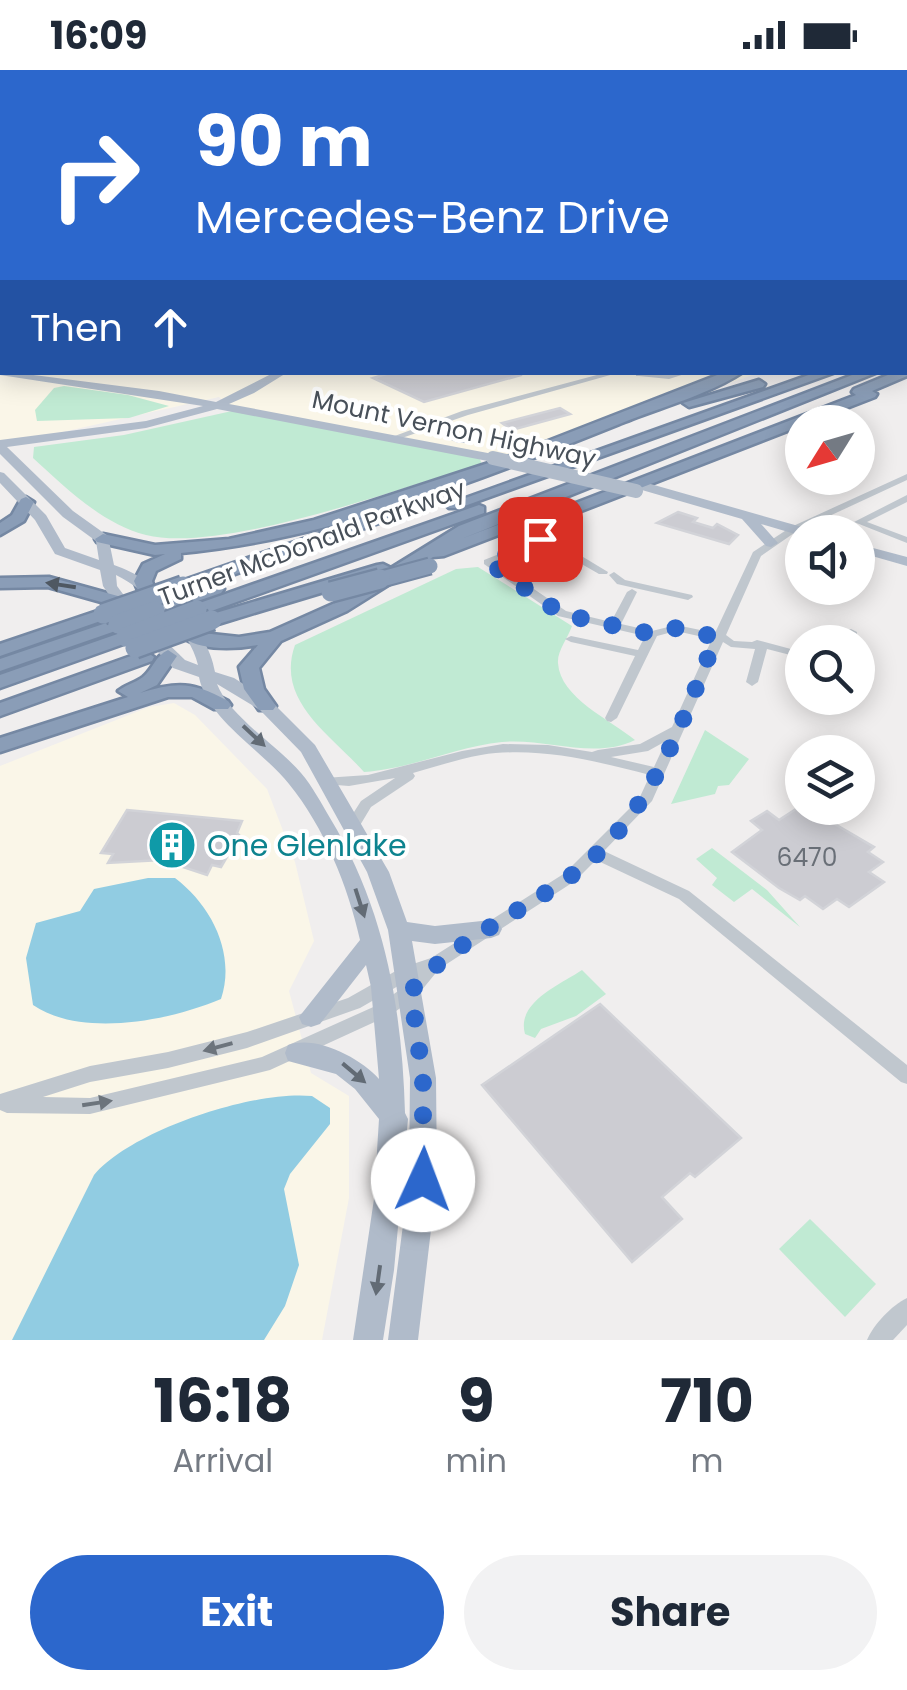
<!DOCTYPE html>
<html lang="en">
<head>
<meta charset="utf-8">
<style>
  :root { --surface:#fff; --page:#f2f2f3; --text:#1f2937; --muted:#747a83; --accent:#2c67cc }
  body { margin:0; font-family:Poppins,sans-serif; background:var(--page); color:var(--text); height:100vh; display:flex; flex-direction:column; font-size:38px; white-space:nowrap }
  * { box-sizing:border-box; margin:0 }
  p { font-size:32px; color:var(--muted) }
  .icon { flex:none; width:55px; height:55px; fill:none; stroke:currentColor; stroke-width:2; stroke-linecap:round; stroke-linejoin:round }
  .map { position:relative; height:1270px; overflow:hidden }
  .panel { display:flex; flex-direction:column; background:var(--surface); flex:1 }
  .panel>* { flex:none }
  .guide { position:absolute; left:0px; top:0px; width:908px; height:305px; box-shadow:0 5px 25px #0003; background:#2c67cc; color:#fff; overflow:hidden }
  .needle { width:65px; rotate:233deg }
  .tools { position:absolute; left:785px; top:335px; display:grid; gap:20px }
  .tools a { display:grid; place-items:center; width:90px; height:90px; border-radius:50%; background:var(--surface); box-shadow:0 5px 25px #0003; font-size:50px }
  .pin { position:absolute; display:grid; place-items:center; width:85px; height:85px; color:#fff; margin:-42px; border-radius:20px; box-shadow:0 5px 15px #0006 }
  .me { position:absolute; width:110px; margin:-55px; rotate:2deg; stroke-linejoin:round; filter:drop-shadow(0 0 8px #0008) }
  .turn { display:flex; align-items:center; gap:35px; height:210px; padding:0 30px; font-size:45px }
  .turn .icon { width:130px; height:130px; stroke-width:2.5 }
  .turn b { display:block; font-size:70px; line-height:85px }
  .then { display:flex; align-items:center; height:95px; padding:0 30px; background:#0003; gap:20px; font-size:38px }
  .eta { display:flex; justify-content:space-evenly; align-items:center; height:170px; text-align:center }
  .eta b { font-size:60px; font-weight:700; line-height:70px }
  .action { display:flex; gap:20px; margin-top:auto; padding:20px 30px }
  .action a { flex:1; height:115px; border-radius:60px; background:var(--accent); color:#fff; font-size:40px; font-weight:700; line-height:115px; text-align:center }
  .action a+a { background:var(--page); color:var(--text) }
  .status { display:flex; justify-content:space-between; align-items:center; height:70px; padding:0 50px; background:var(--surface); direction:ltr }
  .status svg { height:28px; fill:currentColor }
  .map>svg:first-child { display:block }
</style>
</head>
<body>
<div class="status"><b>16:09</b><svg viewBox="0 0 49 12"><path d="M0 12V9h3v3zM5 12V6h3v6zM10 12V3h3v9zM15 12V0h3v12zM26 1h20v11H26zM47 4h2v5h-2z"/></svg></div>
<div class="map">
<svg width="907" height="1270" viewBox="0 0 907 1270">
  <rect width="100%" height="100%" fill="#f0eeee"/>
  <!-- commercial -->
  <g fill="#faf6e8">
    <polygon points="0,145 2,302 759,303 519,384 478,385 232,341 219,327 0,376"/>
    <polygon points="174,633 195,645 267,719 295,792 314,871 289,921 311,1003 349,1026 349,1128 322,1270 0,1270 0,696 149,637"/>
  </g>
  <!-- green -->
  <g fill="#c0ead3">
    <polygon points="64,316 128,325 169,336 129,348 37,351 35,340 54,318"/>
    <path d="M232 341 478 385 482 394C402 417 222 484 146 465 102 454 65 417 33 388L34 377 124 365Z"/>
    <path d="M478 497 572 556C568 568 557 581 558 593 560 628 611 650 635 670 595 690 546 668 502 672 455 677 411 699 364 702 331 665 275 631 295 575L456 499Z"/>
    <polygon points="705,660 749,689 729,715 718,716 715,724 671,734"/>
    <polygon points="712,778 767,820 800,857 752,819 734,832 712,815 717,808 696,789"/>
    <path d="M582 900 606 924 576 946 541 959 535 968 525 964C516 932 560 915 582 900Z"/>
    <polygon points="810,1149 876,1214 845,1247 779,1179"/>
  </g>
  <!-- water -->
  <g fill="#91cce2">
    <path d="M148 808H175C212 836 236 884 221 929 169 951 81 968 33 935L26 888 36 853 80 841 94 819Z"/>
    <path d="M312 1026 330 1038V1054L290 1104 284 1119 299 1195 285 1236 264 1270H12L94 1105C132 1060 254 1020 312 1026Z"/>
  </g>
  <!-- building -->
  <g fill="#ccccd2" stroke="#d2d3d8" stroke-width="2.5">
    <polygon points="393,302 521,302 521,305 424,332 373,308"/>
    <polygon points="560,338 570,344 512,360 502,353"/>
    <polygon points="678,442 697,448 693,452 713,458 717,454 738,465 729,474 657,453"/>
    <polygon points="796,739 813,751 821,746 874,777 868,782 883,792 869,802 884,812 849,837 837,829 823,839 805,826 800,830 779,818 732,782 762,760 751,751 767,741 779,750"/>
    <polygon points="127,740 242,751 237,763 240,766 233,786 228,785 221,797 212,795 207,805 162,790 108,793 113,784 101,783"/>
    <polygon points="600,934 741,1068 695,1107 690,1103 662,1127 682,1149 632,1192 482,1015"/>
  </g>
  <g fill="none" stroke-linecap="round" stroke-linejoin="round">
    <!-- highway casing -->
    <g stroke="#7588a3" stroke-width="5">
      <g id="highway">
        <path d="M907 298V306L872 321 877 324 875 327 558 450 553 452 545 447 444 486 433 487 347 541 281 571 259 598 264 619 276 636 273 640H259L244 619 239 597 258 575C237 579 201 581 184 568L193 562 239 567 270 562 335 533 380 505 218 554 212 555 203 550 206 546 377 495 383 494 391 498 459 456 860 302H878L461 469 555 433H565L568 436 856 325 852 322 854 319 895 302H905Z"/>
        <path d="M725 302H743C708 325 661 337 622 353 482 409 333 469 181 483V489L156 501 152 511 155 521 152 525H140L134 511 143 494 165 484 155 485 97 472 95 469 103 464 155 475 229 469 314 450 507 387Z"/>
        <polygon points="817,302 836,302 459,438 449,438 446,435"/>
        <polygon points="759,310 765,314 763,317 689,337 683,333"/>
        <polygon points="26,427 34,432 24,451 0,465 0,453 12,445 21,429"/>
        <polygon points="408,433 413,435 413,441 196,518 184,518 181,514 184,510"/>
        <polygon points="479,435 484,437 484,443 203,544 197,545 188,540 191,536"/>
        <polygon points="49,507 125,528 128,532 119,537 48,517 0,518 0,508"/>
        <polygon points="215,514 224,519 221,523 180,537 171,532"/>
        <polygon points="103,539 109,540 112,544 109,548 0,586 0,574"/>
        <polygon points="118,549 124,550 127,554 124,558 0,601 0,589"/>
        <polygon points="126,561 132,563 135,567 132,571 0,618 0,605"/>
        <path d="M168 580 177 586 157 615 140 623C177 611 194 612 228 631L231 635 228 639H214L192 627H168L0 682V668L128 627 118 621C125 615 135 613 143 607 153 599 155 586 168 580Z"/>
        <polygon points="145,581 154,587 152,591 0,646 0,633"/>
      </g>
    </g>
    <!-- minor -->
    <g fill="#c0c7ce" fill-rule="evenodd">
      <rect x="0" y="145" width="2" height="3"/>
      <rect x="905" y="195" width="2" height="4"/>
      <rect x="905" y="227" width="2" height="4"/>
      <rect x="905" y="239" width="2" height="4"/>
      <rect x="0" y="297" width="2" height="4"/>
      <polygon points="608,302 621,302 468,345 399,369 392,367 462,341"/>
      <polygon points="636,302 669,305 691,302 669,309 639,306 636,306"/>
      <path d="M907 404V410L797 461 761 486 726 565 734 571 752 572 757 570 802 582V588L767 579 758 612 752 616 746 612 755 579 731 577 723 572 652 731 604 781 689 821 907 995V1014L901 1012 679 829 596 790 575 811 439 899 417 926 392 944 270 1000 90 1044 7 1043 0 1040V1024L90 996 168 982 247 962 348 928 401 898 431 888 565 803 639 729 650 705C595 691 538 676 481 685 458 689 435 697 413 703L415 706 413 709 371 737 359 757H349L347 753 361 731 395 708 349 716 324 714 322 711 324 708 368 705 462 681 503 674 548 675 592 682 598 680 640 674 672 657 712 569 676 561 657 566 617 648 611 652 607 651 605 648 635 586 571 572 565 569 571 566 638 580 645 566 558 546 484 494V490L542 467H550L608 502 607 504H599L545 473 496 493 566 541 611 552 627 522 632 519 637 522 621 554 652 561 676 555 715 563 753 482 791 457ZM666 671 654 697 611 687 648 681ZM412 908 405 916 380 934 262 987 90 1028 43 1027 90 1012 168 998 247 978 360 938Z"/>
      <polygon points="907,425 907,432 867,452 907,467 907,473 854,452"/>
      <polygon points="614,502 625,510 692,525 693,527 688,530 617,514 609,505"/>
      <polygon points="851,559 857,562 856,572 845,572 845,562"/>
      <path d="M907 1228V1255L893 1270H867C873 1255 892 1235 907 1228Z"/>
    </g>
    <!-- major -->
    <g fill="#b0bbca" fill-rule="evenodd">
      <path d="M10 302 159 321 216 332 275 302H288L254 323 229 334 493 384 499 388 493 392 217 339 146 358 7 377 73 441 108 466 114 495C156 509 208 556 215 602L234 608 272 632 315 675 389 802 407 852 435 856 491 850 499 853 502 859 499 865 491 868 435 874 412 871 436 1008 437 1109 418 1270H388L409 1109 410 1008 388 860 367 802 301 682 260 640 217 614C229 646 278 676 301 703 313 717 321 733 330 748 385 839 402 938 405 1043L408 1049 394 1200 383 1270H353L374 1129 379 1049 355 1019 336 1004 288 991 285 983 288 975C317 965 360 988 379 1009L371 917 366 895 320 954 311 957 302 954 299 947 360 870C348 816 324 757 289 714 263 681 207 649 199 607L173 598 139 562 147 557 153 559 185 590 198 595C190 559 148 521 116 505L117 516 137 543 129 548 123 546 103 516 100 500 55 484 35 450 0 413V402L4 403 46 445 65 478 99 490 96 471 63 447 0 384V370L146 351 203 336 0 305Z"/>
      <polygon points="437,350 445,350 445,359 466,367 466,373 458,373 435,363"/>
      <polygon points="640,411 809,459 811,462 802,462 802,466 761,454 778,473 771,477 766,476 742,449 635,418 634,415"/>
      <polygon points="858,474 907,487 907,496 858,482"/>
    </g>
    <!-- highway -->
    <use href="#highway" fill="#8a9db7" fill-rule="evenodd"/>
    <!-- highway-bridge-far1 casing -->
    <g stroke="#7588a3" stroke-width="19" stroke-linecap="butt">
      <polyline id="highway-bridge-far1" points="371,512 430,496"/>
    </g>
    <!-- highway-bridge casing -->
    <g stroke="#7588a3" stroke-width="24" stroke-linecap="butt">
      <g id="highway-bridge">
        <polyline points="331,522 380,509"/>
        <polyline points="103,544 183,516"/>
        <polyline points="118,554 155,541"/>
        <polyline points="126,567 197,540"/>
        <polyline points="135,578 212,550"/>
      </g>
    </g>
    <!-- major-bridge -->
    <polyline stroke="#b0bbca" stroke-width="14" points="493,388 636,421"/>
    <!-- highway-bridge-far1 -->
    <use href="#highway-bridge-far1" stroke="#8a9db7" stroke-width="15"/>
    <!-- highway-bridge -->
    <use href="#highway-bridge" stroke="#8a9db7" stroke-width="19"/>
  </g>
  <!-- one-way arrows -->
  <defs><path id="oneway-solid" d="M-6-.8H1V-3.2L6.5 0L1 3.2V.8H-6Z" transform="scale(2.5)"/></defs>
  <use fill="#4f5862" href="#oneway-solid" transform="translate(61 515) rotate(-171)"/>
  <g fill="#626b75">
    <use href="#oneway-solid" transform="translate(254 666) rotate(43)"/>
    <use href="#oneway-solid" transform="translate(360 833) rotate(72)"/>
    <use href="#oneway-solid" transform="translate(354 1003) rotate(40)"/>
    <use href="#oneway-solid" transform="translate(378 1210) rotate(98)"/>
  </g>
  <g fill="#6c747c">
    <use href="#oneway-solid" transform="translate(218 977) rotate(165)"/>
    <use href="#oneway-solid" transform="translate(97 1033) rotate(-9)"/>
  </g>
  <!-- sky -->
  <linearGradient id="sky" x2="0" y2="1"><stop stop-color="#85bee6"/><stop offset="0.45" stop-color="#f8f7f7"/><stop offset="1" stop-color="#f8f7f7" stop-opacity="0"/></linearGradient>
  <rect width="907" height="323" fill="url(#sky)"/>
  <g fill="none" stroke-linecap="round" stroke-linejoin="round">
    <!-- route -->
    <path stroke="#2c67cc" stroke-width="18" stroke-dasharray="0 32.4" d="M423 1110V1008L411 921C451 873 514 846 565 810 649 752 680 658 716 567L676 558 652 564 562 544 488 492 540 469"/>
  </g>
  <!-- icons -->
  <defs>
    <g id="building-disc" transform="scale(2.5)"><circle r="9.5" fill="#0f9aa8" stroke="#fff"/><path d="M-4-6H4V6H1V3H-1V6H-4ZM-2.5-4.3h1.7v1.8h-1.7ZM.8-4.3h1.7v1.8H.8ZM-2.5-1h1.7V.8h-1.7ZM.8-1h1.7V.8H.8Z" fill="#fff"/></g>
  </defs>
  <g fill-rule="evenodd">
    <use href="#building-disc" x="172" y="775"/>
  </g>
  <g text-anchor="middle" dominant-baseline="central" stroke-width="8" stroke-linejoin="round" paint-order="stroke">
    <!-- far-street labels -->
    <g font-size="25" fill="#485059" stroke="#fff">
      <text transform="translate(454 359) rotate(12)">Mount Vernon Highway</text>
      <text transform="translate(312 473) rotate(-20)">Turner McDonald Parkway</text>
    </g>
    <!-- number labels -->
    <g font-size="25" fill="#696f77">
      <text x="807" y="787">6470</text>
    </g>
    <!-- culture labels -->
    <g font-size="30" fill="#0d838f" stroke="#fff" text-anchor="start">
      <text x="207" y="775">One Glenlake</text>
    </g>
  </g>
</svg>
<div class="tools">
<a><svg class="needle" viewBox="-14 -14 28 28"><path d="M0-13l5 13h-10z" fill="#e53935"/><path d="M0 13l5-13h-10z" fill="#747a83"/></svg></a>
<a><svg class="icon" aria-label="sound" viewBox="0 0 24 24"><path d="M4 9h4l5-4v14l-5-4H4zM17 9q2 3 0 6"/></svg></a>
<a><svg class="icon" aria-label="search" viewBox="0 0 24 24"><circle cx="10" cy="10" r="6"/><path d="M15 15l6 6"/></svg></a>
<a><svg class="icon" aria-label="layers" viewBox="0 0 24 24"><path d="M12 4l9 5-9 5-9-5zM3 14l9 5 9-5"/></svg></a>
</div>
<div class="pin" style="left:540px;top:469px;background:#d93025"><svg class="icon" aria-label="arrive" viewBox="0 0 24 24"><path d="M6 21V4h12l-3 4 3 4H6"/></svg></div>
<svg class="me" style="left:423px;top:1110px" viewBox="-20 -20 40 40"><circle r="19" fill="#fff"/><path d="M0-13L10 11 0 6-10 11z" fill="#2c67cc"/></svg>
<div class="guide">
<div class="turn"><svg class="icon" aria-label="right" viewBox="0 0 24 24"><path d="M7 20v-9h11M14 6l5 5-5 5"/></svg><div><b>90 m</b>Mercedes-Benz Drive</div></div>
<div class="then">Then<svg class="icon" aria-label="ahead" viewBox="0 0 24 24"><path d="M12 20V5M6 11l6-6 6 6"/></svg></div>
</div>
</div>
<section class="panel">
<div class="eta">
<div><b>16:18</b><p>Arrival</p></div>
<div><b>9</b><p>min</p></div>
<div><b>710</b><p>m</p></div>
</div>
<div class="action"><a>Exit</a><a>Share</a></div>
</section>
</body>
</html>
